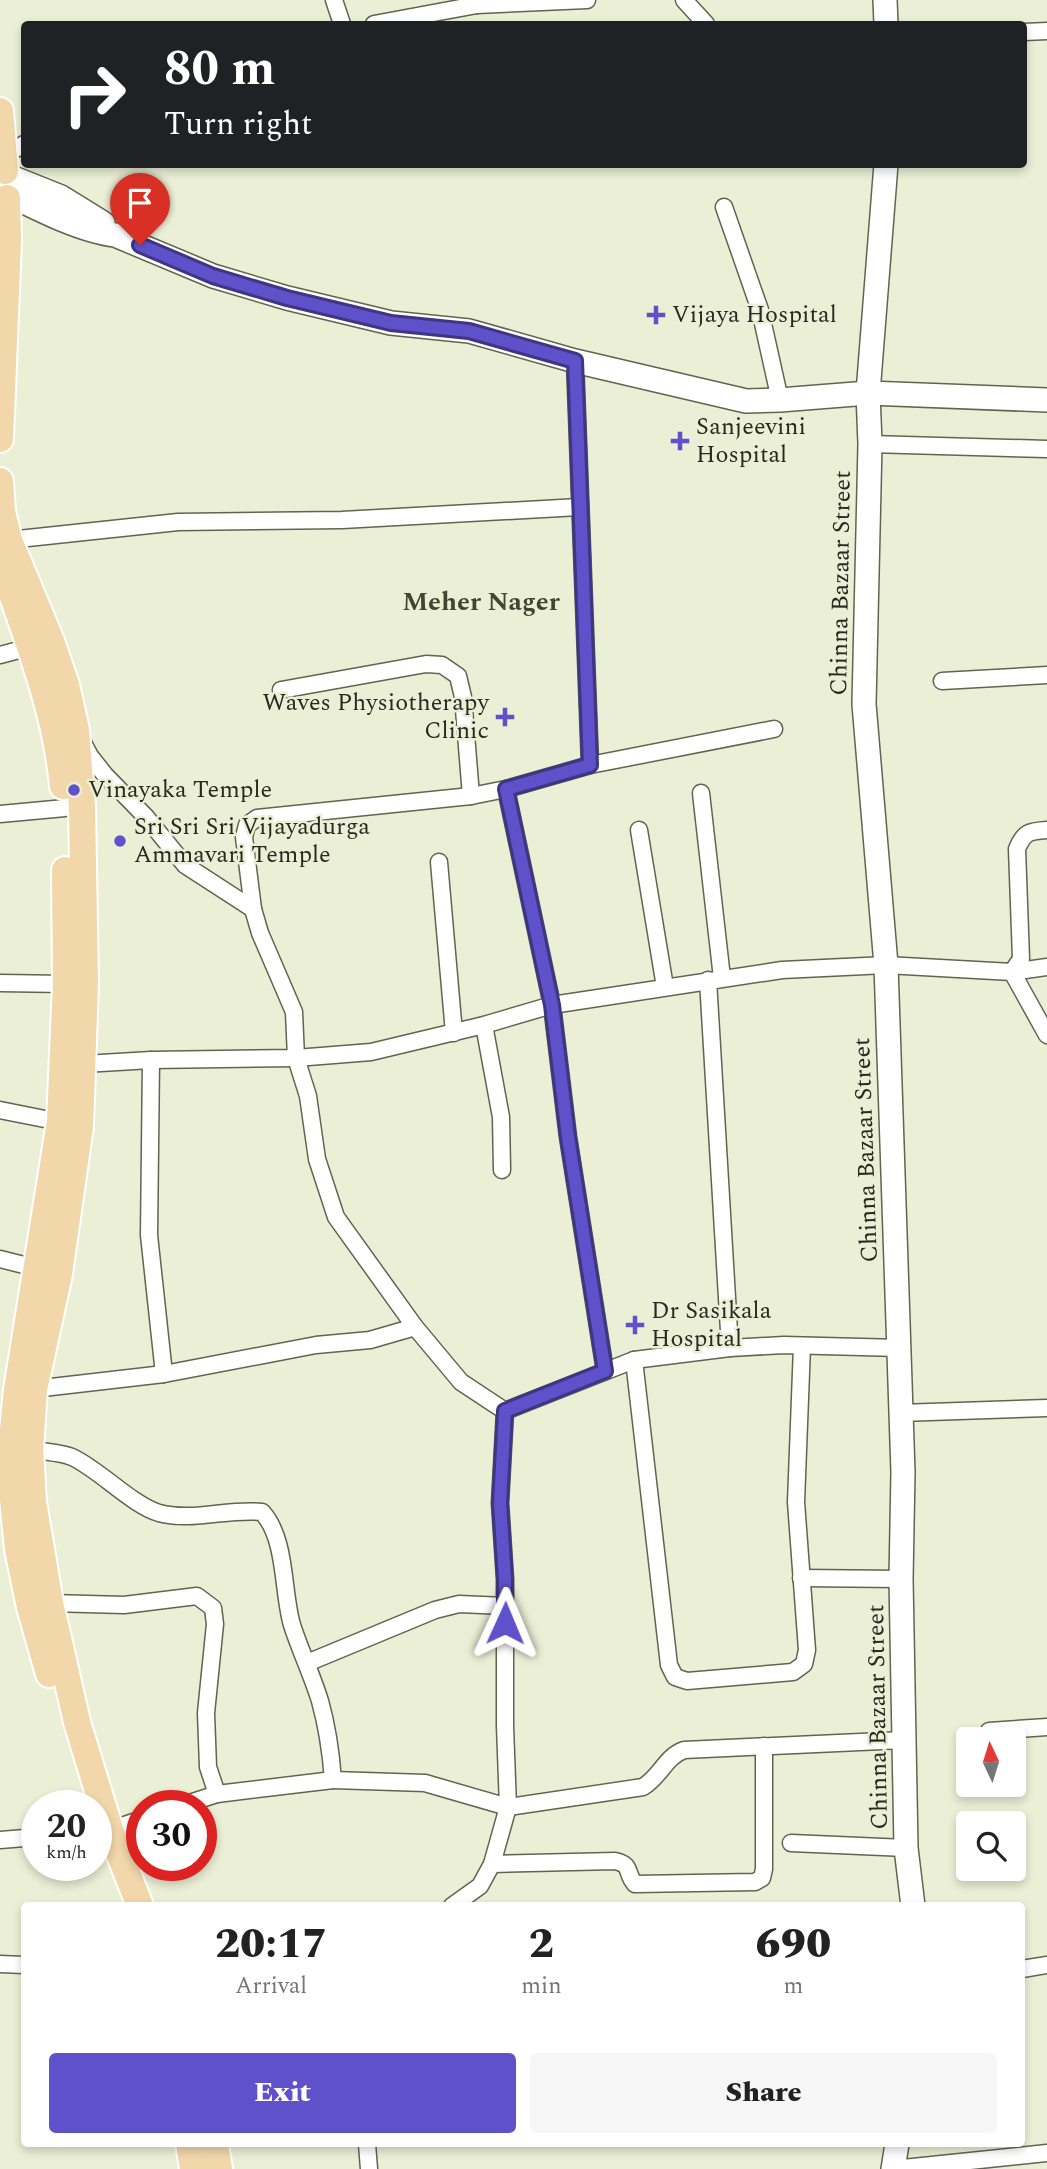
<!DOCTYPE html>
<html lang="en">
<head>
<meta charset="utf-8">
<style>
  :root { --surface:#fff; --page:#f6f6f6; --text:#222; --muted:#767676; --accent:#5f51ca }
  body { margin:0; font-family:Spectral,serif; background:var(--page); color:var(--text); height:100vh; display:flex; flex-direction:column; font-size:26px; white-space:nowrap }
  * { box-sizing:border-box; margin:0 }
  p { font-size:23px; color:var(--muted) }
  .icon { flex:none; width:38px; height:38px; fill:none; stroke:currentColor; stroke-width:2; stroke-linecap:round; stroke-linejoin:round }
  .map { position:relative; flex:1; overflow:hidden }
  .drawer { position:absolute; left:21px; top:1902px; width:1004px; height:245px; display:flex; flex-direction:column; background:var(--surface); border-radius:7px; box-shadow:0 4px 10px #0003 }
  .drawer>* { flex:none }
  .guide { position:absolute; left:21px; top:21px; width:1006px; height:147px; border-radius:7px; box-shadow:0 4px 10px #0003; background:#202124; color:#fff; overflow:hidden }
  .needle { width:46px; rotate:356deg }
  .tools { position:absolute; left:956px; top:1727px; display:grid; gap:14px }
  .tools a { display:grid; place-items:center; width:70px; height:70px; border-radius:7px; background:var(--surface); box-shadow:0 4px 10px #0003; font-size:35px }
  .speed { position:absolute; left:21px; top:1790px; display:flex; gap:14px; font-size:35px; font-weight:700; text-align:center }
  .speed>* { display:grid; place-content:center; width:91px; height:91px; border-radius:50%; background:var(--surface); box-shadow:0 4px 10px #0003; line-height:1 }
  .speed small { font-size:18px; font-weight:400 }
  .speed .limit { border:10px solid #d22; background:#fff; color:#111 }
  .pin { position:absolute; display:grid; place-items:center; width:60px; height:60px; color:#fff; margin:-72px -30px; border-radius:50% 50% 50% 0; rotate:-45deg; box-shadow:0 0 7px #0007 }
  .pin .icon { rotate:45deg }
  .me { position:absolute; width:77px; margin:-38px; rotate:1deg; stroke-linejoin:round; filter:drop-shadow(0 0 5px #0008) }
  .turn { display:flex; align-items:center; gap:24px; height:147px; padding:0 28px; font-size:32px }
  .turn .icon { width:91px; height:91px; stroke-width:2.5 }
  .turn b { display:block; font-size:49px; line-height:60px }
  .eta { display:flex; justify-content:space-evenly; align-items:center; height:119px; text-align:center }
  .eta b { font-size:42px; font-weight:800; line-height:49px }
  .action { display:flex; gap:14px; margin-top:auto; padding:14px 28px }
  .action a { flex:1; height:80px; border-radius:7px; background:var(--accent); color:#fff; font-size:28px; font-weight:800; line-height:80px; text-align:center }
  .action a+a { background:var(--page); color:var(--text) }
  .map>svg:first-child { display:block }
</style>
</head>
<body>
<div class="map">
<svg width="1047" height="2169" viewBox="0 0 1047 2169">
  <rect width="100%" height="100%" fill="#ebefd6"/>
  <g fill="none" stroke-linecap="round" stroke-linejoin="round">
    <!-- street casing -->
    <g stroke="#61644e" stroke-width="19">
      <g id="street">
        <polyline points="334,0 342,24"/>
        <polyline points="476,0 477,5 587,0"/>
        <polyline points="684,0 706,24"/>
        <polyline points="374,24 477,5"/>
        <polyline points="1024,32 1047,31"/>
        <polyline points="0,156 4,156 24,144"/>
        <polyline points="724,207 760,310 780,400"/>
        <polyline points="870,444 1047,449"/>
        <polyline points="9,540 178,522 342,520 579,507"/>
        <polyline points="0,655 30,647"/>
        <polyline points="942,681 1047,675"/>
        <polyline points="281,690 426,664 442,665 458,676 463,697 471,796"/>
        <polyline points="81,739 90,756 105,775 146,817 185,865 253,909 244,837 247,825 257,818 471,796 506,789 590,765 575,361"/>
        <polyline points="590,765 774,729"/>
        <polyline points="506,789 552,1005 568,1137 605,1371"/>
        <polyline points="701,793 722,978"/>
        <polyline points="0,814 65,808"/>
        <polyline points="639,830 665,987"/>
        <polyline points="439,862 454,1033"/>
        <polyline points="253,909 260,933 294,1012 296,1058 308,1096 317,1159 336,1217 415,1327 461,1382 505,1411 634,1360 730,1348 784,1345 900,1348"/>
        <path d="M1012 972 1021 959 1017 849C1024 832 1029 831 1047 830"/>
        <polyline points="1012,972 1047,967"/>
        <polyline points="708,980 730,1348"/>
        <polyline points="0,983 66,984"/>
        <polyline points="484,1025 501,1117 502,1170"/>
        <polyline points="151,1060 149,1235 164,1374"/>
        <polyline points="84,1064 151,1060 296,1058 371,1052 484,1025 552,1005 782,970 886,965 1012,972 1047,1035"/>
        <polyline points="0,1110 60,1122"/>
        <polyline points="0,1259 36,1268"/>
        <polyline points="634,1360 669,1665 675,1677 687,1681 793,1672 804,1664 807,1650 796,1502 802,1346"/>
        <polyline points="34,1389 164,1374 316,1345 370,1340 415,1327"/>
        <polyline points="900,1413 1047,1408"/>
        <path d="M30 1449C43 1452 60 1452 72 1457 100 1470 132 1505 159 1513 193 1522 229 1508 262 1512 287 1539 282 1591 292 1625 300 1650 312 1675 320 1701 327 1726 331 1753 333 1780L217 1794 180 1806"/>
        <polyline points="801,1578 901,1579"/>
        <polyline points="50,1603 124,1605 197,1596 213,1608 215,1624 206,1713 208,1767 217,1794"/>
        <polyline points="307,1663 435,1610 459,1604 505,1606"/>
        <polyline points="989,1731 1047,1727"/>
        <path d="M333 1780 425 1783 508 1807 643 1787C661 1776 665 1757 684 1750L904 1740"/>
        <polyline points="110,1830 142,1819"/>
        <polyline points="0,1840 37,1837"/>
        <polyline points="791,1843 906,1848"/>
        <path d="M492 1864 615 1861C633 1865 625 1873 635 1884L755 1882 762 1878 764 1869V1746"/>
        <polyline points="452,1906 480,1886 492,1864 508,1807 505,1726 505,1579 500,1503 505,1411"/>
        <polyline points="0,1964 24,1965"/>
        <polyline points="1022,1969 1047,1965"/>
        <polyline points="367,2144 369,2169"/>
        <polyline points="893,2169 1047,2153"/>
      </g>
    </g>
    <!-- secondary casing -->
    <g stroke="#61644e" stroke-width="26">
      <g id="secondary">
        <polyline points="885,0 886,24"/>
        <polyline points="886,164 868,393 870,444 864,704 886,965 903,1472 901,1579 906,1848 913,1906"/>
        <polyline points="11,177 61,197 103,223"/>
        <path d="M10 195C40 210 82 231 115 235L213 276 287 298 391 323 469 331 575 361 746 401 780 400 868 393 1047 400"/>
        <polyline points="893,2169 897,2144"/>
      </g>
    </g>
    <!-- primary casing -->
    <g stroke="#fff" stroke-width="30">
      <g id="primary">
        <polyline points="0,111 5,171"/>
        <polyline points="0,439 8,240 7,198"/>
        <polyline points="0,481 2,512 9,540 51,641 66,685 76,730 82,807 85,984 80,1126 59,1274 34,1389 30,1449 33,1502 50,1603 77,1722 110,1830 140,1906"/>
        <path d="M2 564C26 637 56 709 63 786"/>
        <polyline points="49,1674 30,1607 18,1549 13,1499 12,1440 17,1390 60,1122 66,984 65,870"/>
        <polyline points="189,2144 193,2169"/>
        <polyline points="215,2144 219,2169"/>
      </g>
    </g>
    <!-- street -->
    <use href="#street" stroke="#fff" stroke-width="16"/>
    <!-- secondary -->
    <use href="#secondary" stroke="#fff" stroke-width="23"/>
    <!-- primary -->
    <use href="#primary" stroke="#f1d7aa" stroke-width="26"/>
  </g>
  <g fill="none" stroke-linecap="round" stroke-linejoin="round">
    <!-- route casing -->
    <g stroke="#3e3583" stroke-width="18">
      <polyline id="route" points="140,245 213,276 287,298 391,323 469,331 575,361 590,765 506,789 552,1005 568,1137 605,1371 505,1411 500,1503 505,1579 505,1623"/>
    </g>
    <!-- route -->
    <use href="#route" stroke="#5f51ca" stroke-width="12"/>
  </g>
  <!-- markers -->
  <g fill="#5f51ca" stroke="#ebefd6" stroke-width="2.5">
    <path d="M652.5 304.5h7v7h7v7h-7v7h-7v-7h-7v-7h7z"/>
    <path d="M676.5 430.5h7v7h7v7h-7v7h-7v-7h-7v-7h7z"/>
    <path d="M501.5 706.5h7v7h7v7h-7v7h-7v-7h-7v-7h7z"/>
    <circle cx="74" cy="790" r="7"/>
    <circle cx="120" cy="841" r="7"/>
    <path d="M631.5 1314.5h7v7h7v7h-7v7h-7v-7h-7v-7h7z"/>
  </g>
  <g text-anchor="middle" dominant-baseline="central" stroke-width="5" stroke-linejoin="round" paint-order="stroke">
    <!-- poi labels -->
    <g font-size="24" fill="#282920" stroke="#ebefd6" text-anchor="start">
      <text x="672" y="315">Vijaya Hospital</text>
      <text x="696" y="427">Sanjeevini<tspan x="696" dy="28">Hospital</tspan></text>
      <text x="489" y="703" text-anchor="end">Waves Physiotherapy<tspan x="489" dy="28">Clinic</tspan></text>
      <text x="88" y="790">Vinayaka Temple</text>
      <text x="134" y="827">Sri Sri Sri Vijayadurga<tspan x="134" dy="28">Ammavari Temple</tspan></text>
      <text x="651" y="1311">Dr Sasikala<tspan x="651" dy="28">Hospital</tspan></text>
    </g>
    <!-- street labels -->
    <g font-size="24" fill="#282920" stroke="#ebefd6">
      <text transform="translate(841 583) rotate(-89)">Chinna Bazaar Street</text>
      <text transform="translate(866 1150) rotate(-92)">Chinna Bazaar Street</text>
      <text transform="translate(878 1717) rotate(-91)">Chinna Bazaar Street</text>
    </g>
    <!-- neighbourhood labels -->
    <g font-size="26" font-weight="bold" fill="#424530" stroke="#ebefd6">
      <text x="481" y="602">Meher Nager</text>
    </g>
  </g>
</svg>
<div class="tools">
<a><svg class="needle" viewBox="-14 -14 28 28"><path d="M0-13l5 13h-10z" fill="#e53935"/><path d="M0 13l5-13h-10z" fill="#767676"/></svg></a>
<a><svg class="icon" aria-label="search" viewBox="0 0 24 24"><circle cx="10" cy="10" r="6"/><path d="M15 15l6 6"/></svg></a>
</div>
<div class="speed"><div>20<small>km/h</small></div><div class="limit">30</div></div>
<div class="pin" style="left:140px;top:245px;background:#d93025"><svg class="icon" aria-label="arrive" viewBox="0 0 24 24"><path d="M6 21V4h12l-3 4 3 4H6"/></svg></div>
<svg class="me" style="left:505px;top:1623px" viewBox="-20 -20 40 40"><path d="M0-17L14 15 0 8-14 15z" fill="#5f51ca" stroke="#fff" stroke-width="4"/></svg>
<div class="guide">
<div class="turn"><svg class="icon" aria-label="right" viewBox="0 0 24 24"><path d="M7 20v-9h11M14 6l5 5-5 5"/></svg><div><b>80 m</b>Turn right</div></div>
</div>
<section class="drawer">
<div class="eta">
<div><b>20:17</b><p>Arrival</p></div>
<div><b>2</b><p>min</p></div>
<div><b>690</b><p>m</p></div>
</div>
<div class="action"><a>Exit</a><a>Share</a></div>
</section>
</div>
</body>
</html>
